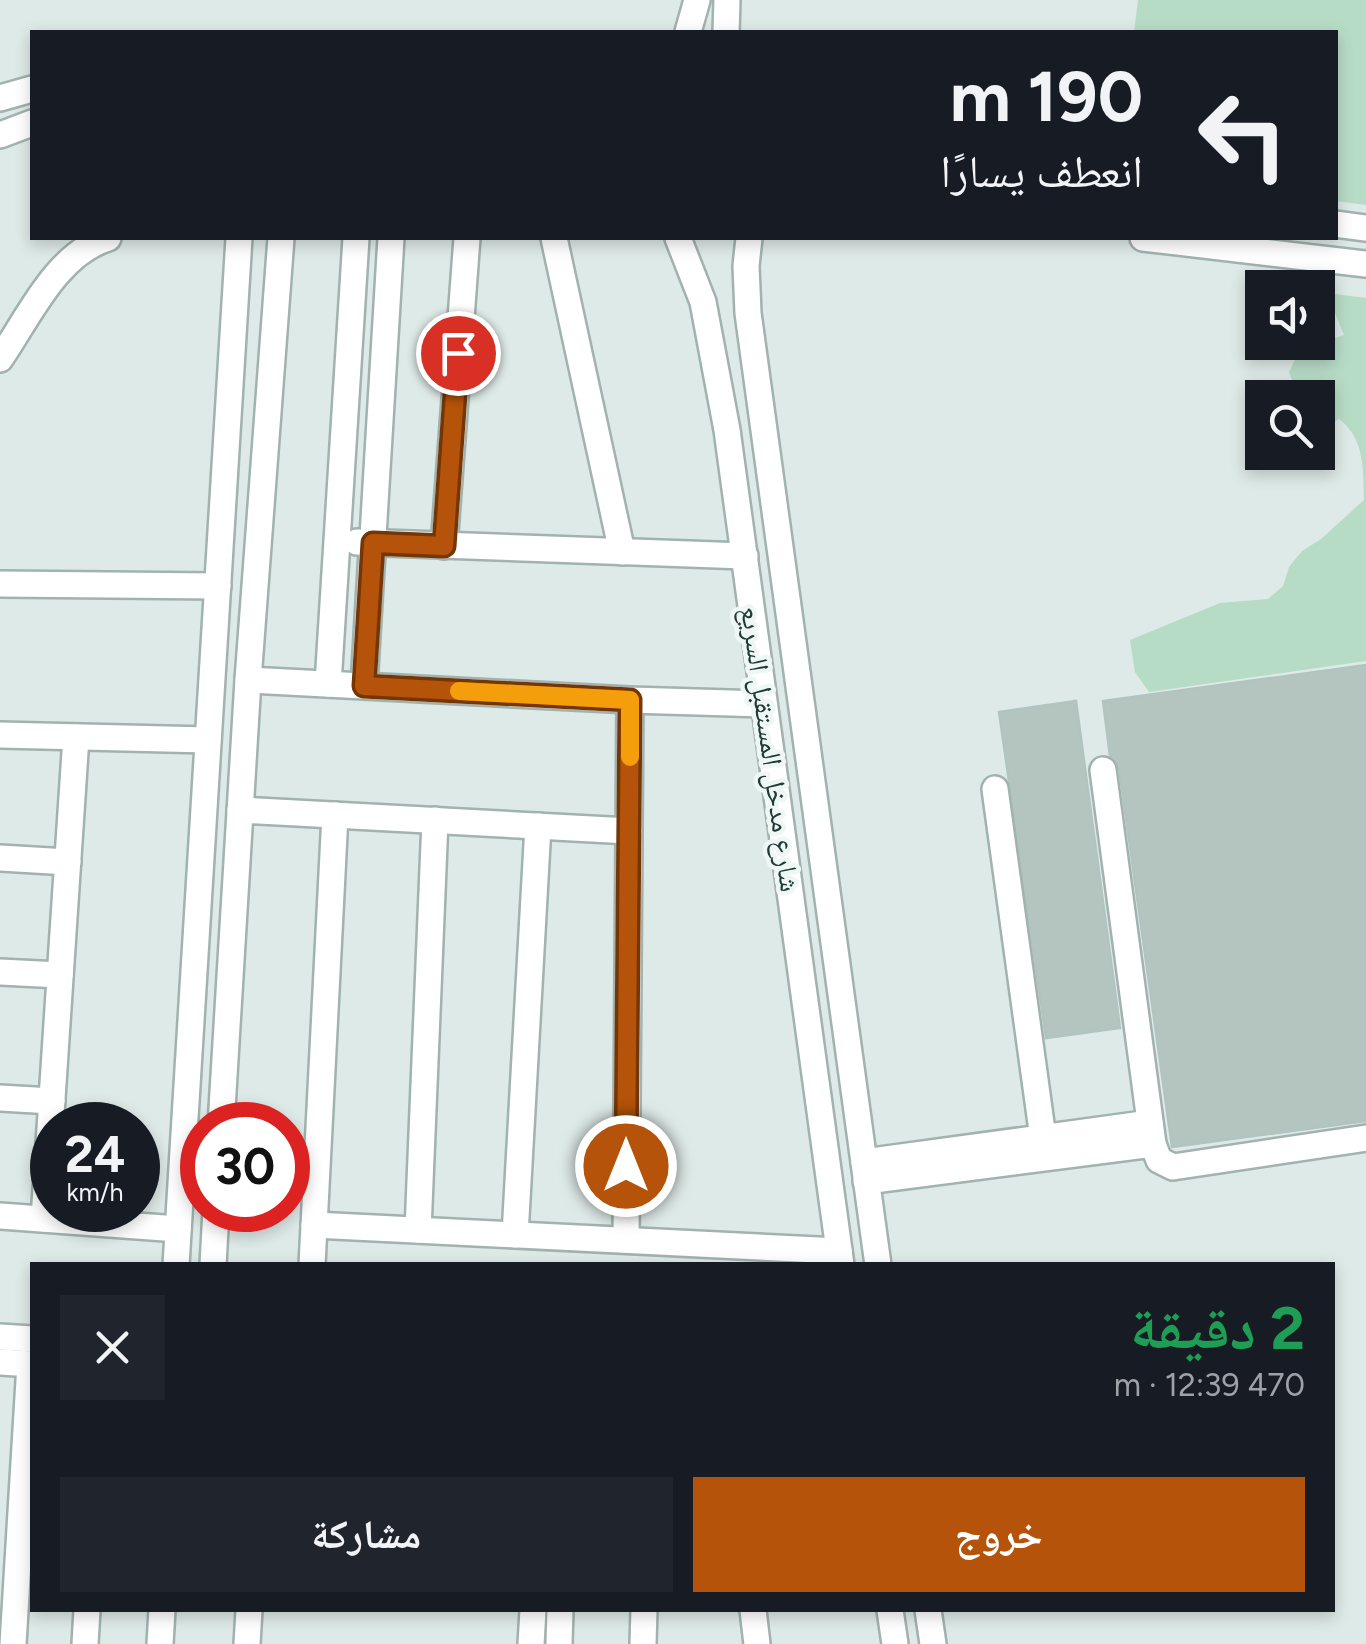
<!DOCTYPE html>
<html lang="ar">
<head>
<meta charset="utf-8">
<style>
  :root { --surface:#171b24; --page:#20242c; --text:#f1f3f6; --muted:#9ea1a6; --accent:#b45309 }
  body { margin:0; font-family:Figtree,"Noto Naskh Arabic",sans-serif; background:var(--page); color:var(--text); direction:rtl; height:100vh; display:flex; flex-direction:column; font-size:38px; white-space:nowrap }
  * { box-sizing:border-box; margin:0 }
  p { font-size:32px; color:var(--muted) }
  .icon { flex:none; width:55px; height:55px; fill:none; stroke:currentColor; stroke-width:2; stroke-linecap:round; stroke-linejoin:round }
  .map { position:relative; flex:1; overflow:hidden; direction:ltr }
  .sheet { position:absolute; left:30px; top:1262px; width:1305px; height:350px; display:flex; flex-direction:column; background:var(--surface); border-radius:0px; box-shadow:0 5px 15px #0003; direction:rtl }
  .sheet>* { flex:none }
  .hud { position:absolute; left:30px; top:30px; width:1308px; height:210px; border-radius:0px; box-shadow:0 5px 15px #0003; direction:rtl; background:#171b24; color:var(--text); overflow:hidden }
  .fabs { position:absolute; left:1245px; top:270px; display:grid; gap:20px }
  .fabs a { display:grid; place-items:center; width:90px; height:90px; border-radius:0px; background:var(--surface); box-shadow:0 5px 15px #0003; font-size:50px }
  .speed { position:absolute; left:30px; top:1102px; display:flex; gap:20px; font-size:50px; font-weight:700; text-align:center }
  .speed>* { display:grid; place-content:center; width:130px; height:130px; border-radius:50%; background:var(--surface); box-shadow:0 5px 15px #0003; line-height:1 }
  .speed small { font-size:25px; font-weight:400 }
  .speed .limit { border:15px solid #d22; background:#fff; color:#111 }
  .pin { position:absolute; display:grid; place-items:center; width:85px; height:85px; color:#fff; margin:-42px; border:5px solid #fff; border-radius:50%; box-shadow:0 2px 10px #0007 }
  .me { position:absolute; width:110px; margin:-55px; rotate:0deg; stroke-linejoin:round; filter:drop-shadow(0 0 8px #0008) }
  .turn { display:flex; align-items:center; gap:35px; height:210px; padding:0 30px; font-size:45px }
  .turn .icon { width:130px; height:130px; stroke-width:2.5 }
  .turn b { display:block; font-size:70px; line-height:85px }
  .round { display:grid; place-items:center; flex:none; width:105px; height:105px; border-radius:0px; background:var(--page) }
  .overview { display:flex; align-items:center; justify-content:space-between; height:170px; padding:0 30px }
  h1 { font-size:60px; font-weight:700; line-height:75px; color:#1e9e55 }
  .cta { display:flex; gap:20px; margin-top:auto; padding:20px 30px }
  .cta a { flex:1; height:115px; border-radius:0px; background:var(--accent); color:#fff; font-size:40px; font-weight:700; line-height:115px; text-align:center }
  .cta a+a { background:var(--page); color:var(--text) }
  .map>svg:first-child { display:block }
</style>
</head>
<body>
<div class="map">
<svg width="1366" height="1644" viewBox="0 0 1366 1644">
  <rect width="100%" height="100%" fill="#deeae7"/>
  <!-- green -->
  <g fill="#b7dcc6">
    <polygon points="1138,0 1366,0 1366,205 1335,201 1335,32 1134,32"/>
    <path d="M1327 293 1366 298V661L1149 692 1135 672 1130 640 1220 603 1268 599 1283 586 1289 567 1302 551 1321 539 1364 500C1363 469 1365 439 1339 419L1327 425 1318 424V398L1298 397 1289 372 1300 350 1344 335Z"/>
  </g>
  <!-- building -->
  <g fill="#b4c5c0" stroke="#b1c4bf" stroke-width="2.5">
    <polygon points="1366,665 1366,1121 1172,1147 1119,768 1110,756 1103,701"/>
    <polygon points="1076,701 1120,1028 1046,1038 999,712"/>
  </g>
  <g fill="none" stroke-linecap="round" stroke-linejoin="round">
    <!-- minor casing -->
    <g stroke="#a1b2af" stroke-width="30">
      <g id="minor">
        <polyline points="688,32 697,0"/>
        <polyline points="726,32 727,0"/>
        <polyline points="0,98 32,89"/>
        <polyline points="0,135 32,123"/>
        <polyline points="1335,224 1366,228"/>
        <polyline points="554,238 622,552"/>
        <polyline points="678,238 703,302 727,430 841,1265"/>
        <polyline points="749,238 746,266 748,313 878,1265"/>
        <polyline points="1143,238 1366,264"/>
        <path d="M0 359C29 317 56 254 108 238"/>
        <polyline points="357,542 745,556"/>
        <polyline points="444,546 467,238"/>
        <polyline points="0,584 218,586"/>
        <polyline points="248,680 630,700 764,704"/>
        <polyline points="328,684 356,238"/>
        <polyline points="364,685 391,238"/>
        <polyline points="0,735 208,740"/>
        <polyline points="1103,770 1153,1144 1159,1160 1173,1167 1366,1138"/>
        <polyline points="995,789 1043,1138"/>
        <polyline points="240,810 629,831"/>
        <polyline points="0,858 68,862"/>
        <polyline points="0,972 60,975"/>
        <polyline points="0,1098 52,1101"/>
        <polyline points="221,1125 248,680 281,238"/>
        <polyline points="864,1162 1150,1123"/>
        <polyline points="866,1181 1153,1144"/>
        <polyline points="0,1216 178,1229"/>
        <polyline points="44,1219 76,737"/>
        <polyline points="314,1225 839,1251"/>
        <polyline points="418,1230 435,820"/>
        <polyline points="515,1235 538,826"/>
        <polyline points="626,1240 630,700"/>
        <polyline points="176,1265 239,238"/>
        <polyline points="213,1265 216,1210"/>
        <polyline points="312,1265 335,815"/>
        <polyline points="0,1337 32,1339"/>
        <polyline points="0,1362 32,1364"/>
        <polyline points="753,1610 757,1644"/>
        <polyline points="890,1610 895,1644"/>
        <polyline points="928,1610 933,1644"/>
        <polyline points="13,1644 30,1364"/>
        <polyline points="85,1644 87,1610"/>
        <polyline points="160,1644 162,1610"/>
        <polyline points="247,1644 249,1610"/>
        <polyline points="531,1644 533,1610"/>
        <polyline points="559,1644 560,1610"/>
        <polyline points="643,1644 644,1610"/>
      </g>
    </g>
    <!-- minor -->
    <use href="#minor" stroke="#fff" stroke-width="25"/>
  </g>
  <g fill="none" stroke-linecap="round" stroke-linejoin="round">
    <!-- route casing -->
    <g stroke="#753606" stroke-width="25">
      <polyline id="route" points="458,353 444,546 373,543 364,686 630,700 626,1166"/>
    </g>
    <!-- route -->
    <use href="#route" stroke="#b45309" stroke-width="18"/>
    <!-- slow -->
    <polyline stroke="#f59e0b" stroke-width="18" points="459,691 630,700 630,757"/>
  </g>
  <g text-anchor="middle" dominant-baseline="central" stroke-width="9" stroke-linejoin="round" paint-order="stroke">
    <!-- street labels -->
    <g font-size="28" fill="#203a37" stroke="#eff7f4">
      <text transform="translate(771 749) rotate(82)">شارع مدخل المستقبل السريع</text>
    </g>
  </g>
</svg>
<div class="fabs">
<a><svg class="icon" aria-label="sound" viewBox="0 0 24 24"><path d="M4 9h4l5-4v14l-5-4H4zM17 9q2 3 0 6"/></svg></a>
<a><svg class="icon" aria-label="search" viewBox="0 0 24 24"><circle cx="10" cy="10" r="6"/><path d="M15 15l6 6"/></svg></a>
</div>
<div class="speed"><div>24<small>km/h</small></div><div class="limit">30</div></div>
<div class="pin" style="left:458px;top:353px;background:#d93025"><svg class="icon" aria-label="arrive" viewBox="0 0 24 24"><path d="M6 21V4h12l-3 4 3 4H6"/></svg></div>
<svg class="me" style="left:626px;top:1166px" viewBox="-20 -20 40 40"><circle r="17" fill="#b45309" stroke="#fff" stroke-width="3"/><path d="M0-11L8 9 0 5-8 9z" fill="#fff"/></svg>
<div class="hud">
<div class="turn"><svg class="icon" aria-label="left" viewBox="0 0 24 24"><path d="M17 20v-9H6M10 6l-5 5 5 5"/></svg><div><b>190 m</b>انعطف يسارًا</div></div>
</div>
<section class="sheet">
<div class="overview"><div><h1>2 دقيقة</h1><p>470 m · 12:39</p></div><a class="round"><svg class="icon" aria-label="close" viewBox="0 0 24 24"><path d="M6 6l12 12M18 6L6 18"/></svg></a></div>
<div class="cta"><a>خروج</a><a>مشاركة</a></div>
</section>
</div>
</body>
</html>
